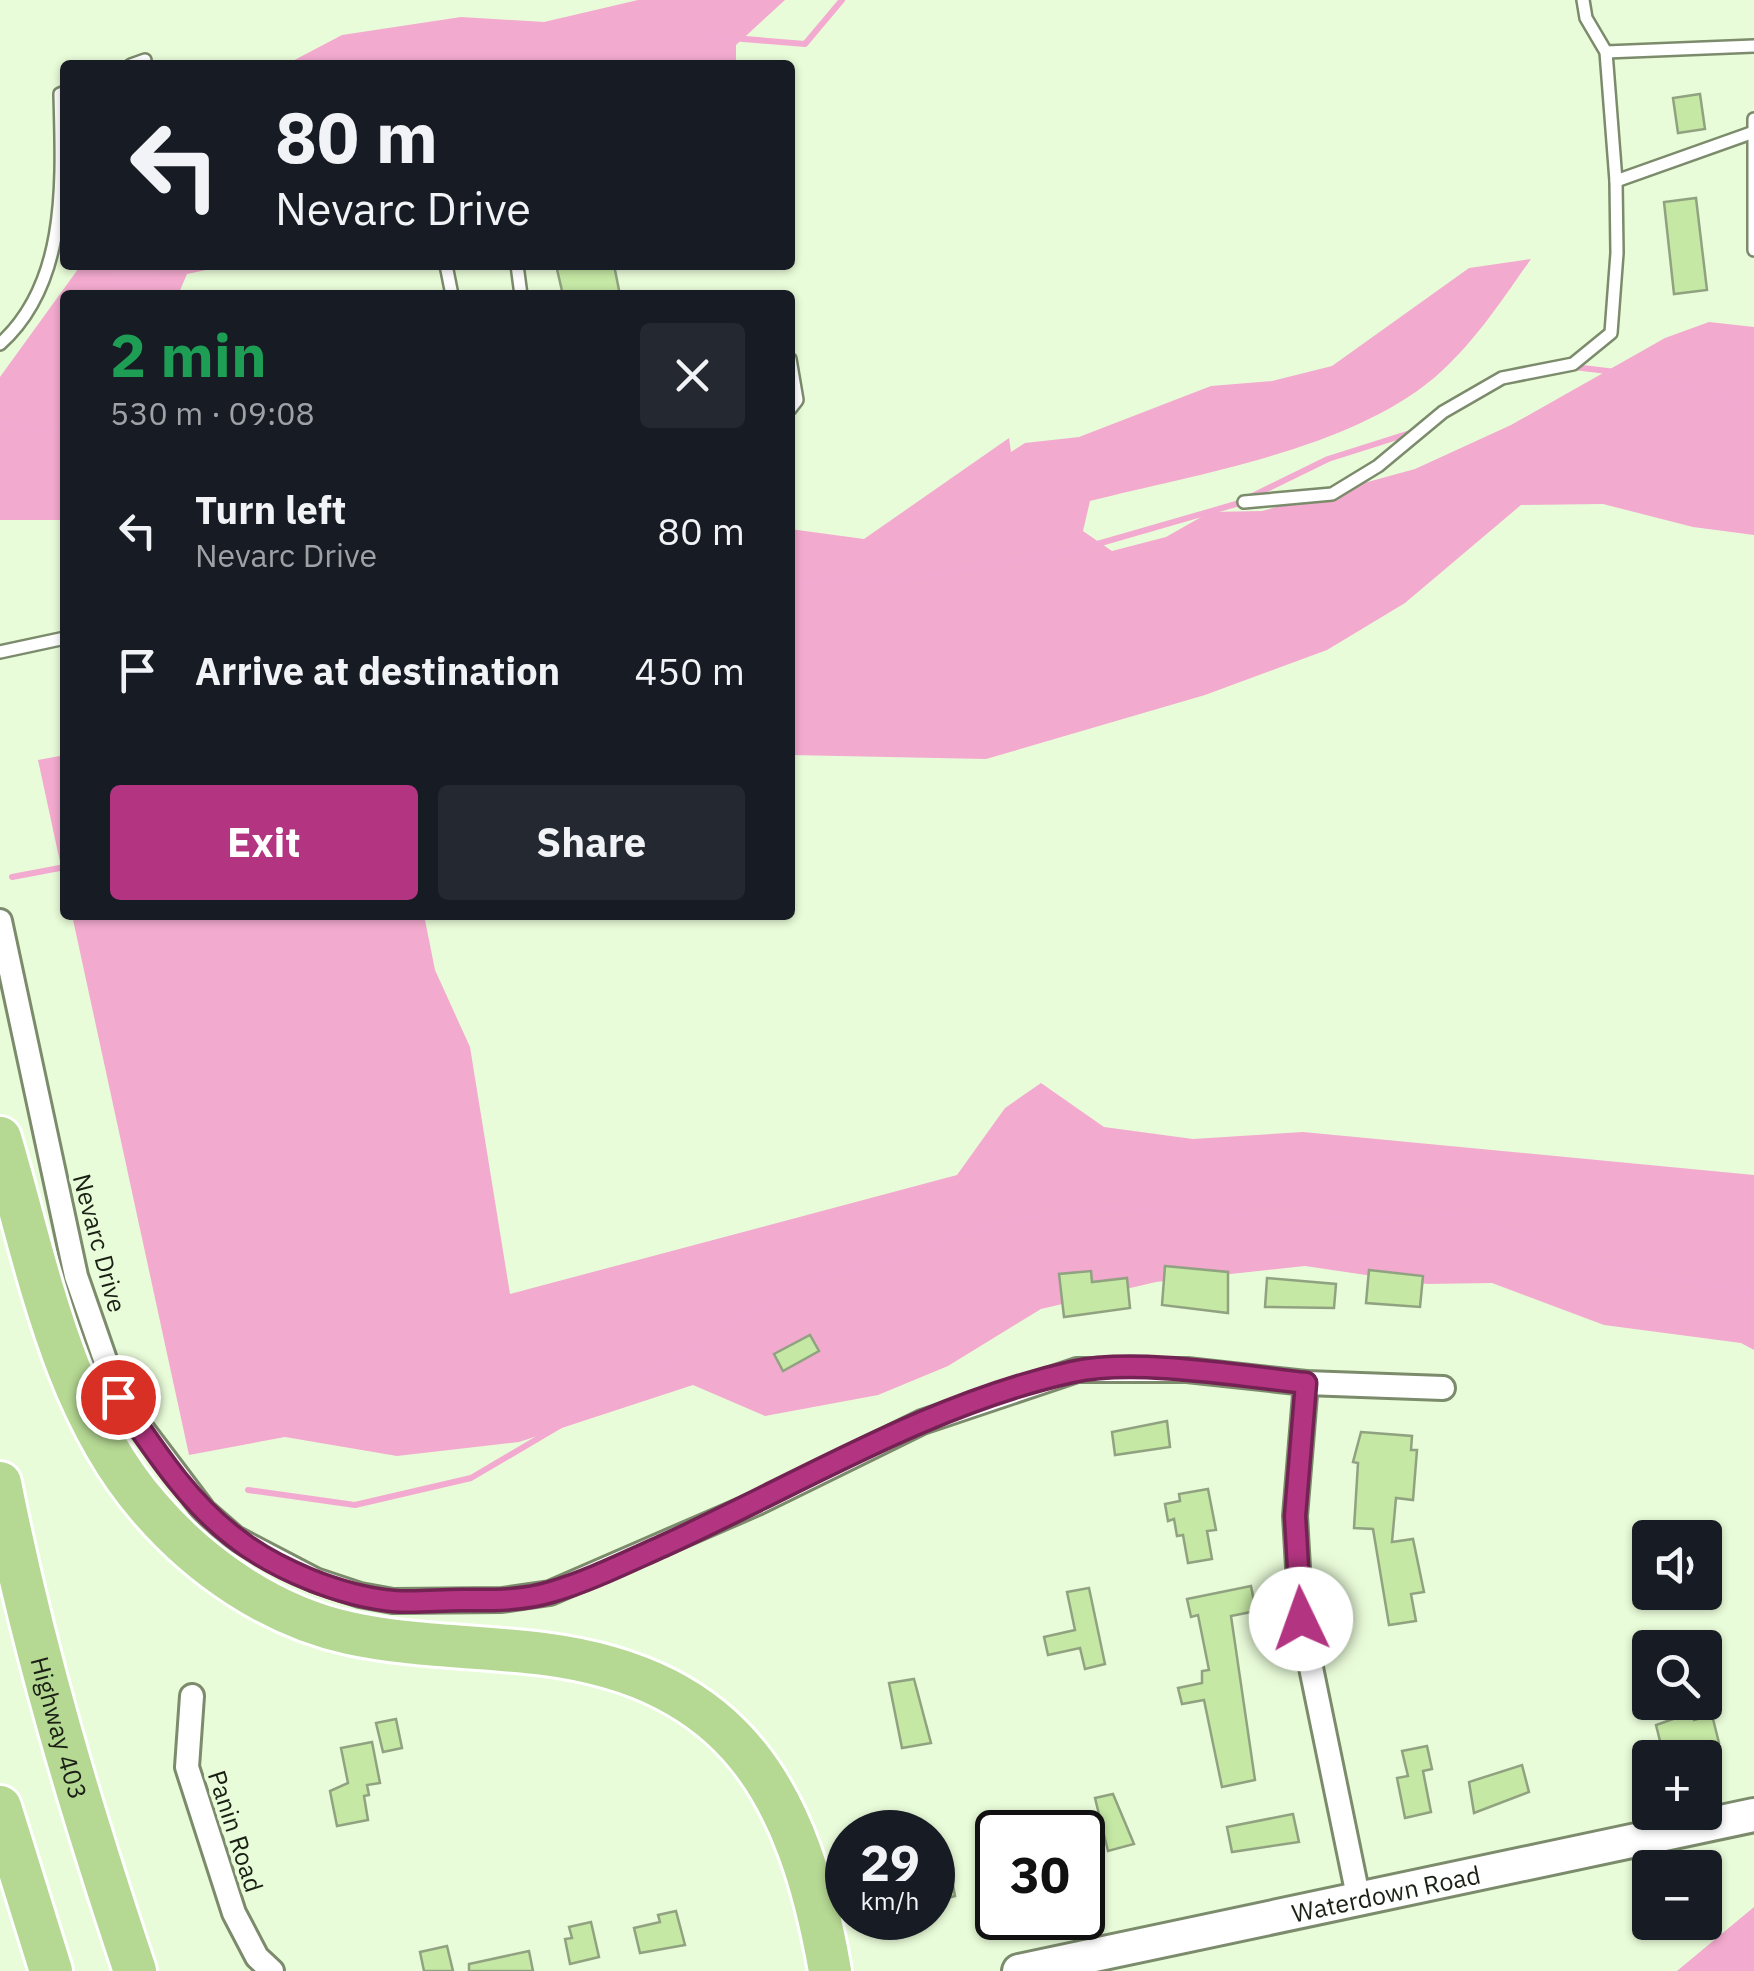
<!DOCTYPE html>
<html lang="en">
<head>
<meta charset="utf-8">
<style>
  :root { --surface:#171b24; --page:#242831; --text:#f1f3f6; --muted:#9ea1a6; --accent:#b33481 }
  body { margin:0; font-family:"IBM Plex Sans",sans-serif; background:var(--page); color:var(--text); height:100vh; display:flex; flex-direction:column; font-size:38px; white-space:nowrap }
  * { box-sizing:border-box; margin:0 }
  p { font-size:32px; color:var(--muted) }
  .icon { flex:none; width:55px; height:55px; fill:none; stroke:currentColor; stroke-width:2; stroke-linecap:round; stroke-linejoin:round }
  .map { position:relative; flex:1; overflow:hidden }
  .drawer { position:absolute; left:60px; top:290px; width:735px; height:630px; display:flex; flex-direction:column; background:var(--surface); border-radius:10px; box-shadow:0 2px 8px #0004 }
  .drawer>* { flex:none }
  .banner { position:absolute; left:60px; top:60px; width:735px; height:210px; border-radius:10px; box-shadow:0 2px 8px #0004; background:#171b24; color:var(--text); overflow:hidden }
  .fabs { position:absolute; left:1632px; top:1520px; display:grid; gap:20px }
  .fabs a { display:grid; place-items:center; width:90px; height:90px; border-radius:10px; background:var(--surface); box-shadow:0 2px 8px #0004; font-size:50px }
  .speed { position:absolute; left:825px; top:1810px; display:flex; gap:20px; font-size:50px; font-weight:700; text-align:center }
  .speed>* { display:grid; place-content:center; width:130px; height:130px; border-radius:50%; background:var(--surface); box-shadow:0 2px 8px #0004; line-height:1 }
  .speed small { font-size:25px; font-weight:400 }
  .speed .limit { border:5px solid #111; border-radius:15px; background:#fff; color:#111 }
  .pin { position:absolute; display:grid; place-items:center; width:85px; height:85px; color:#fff; margin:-42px; border:5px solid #fff; border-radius:50%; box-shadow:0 2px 10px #0007 }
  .me { position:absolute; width:110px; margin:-55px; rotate:357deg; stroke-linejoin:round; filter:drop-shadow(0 0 8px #0008) }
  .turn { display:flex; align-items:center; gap:35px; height:210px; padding:0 50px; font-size:45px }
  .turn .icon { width:130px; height:130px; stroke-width:2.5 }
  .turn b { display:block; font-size:70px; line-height:85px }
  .round { display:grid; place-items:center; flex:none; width:105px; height:105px; border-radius:10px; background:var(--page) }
  .headline { display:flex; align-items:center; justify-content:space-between; height:170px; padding:0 50px }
  h1 { font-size:60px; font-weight:700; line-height:75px; color:#1e9e55 }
  .action { display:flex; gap:20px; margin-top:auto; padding:20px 50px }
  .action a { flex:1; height:115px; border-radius:10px; background:var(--accent); color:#fff; font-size:40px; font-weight:700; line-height:115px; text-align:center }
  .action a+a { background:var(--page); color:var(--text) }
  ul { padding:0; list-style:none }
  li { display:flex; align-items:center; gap:30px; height:140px; padding:0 50px }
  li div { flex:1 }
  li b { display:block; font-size:38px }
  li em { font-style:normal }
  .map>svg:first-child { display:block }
</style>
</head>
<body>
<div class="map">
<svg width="1754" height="1971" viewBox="0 0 1754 1971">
  <rect width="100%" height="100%" fill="#e9fcd9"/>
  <!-- forest -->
  <g fill="#f3aacf">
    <polygon points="638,0 785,0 736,45 736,65 285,65 342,35 461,17 544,22"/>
    <path d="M1531 259C1502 300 1473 345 1434 378 1348 450 1197 474 1090 501L1083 531 1112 551 1166 537 1210 512 1262 511 1415 469 1511 425 1665 338 1709 322 1754 327V535L1693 527 1603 504 1521 505 1405 603 1327 650 1205 695 986 759 790 755V529L864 539 1009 438 1011 452 1025 443 1079 437 1211 386 1272 381 1332 366 1469 268Z"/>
    <polygon points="81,265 230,265 187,274 178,295 65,295 65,520 0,520 0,377"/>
    <polygon points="65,755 65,885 38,760"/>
    <polygon points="72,915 424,915 435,970 470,1047 510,1294 957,1175 1005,1108 1041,1083 1104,1127 1193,1139 1303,1132 1754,1175 1754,1350 1741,1343 1604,1325 1492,1283 1427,1284 1305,1266 1156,1282 1041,1309 948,1366 878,1395 765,1416 693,1385 519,1442 397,1456 285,1437 189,1455"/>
    <polygon points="1754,1907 1754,1971 1677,1971"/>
  </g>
  <!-- water -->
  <polygon fill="#f3aad0" points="116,265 154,265 158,269 154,295 101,295"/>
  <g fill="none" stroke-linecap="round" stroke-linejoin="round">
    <!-- stream -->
    <g stroke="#f3aad0" stroke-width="6">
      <polyline points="671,65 708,36 805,44 842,0"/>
      <polyline points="158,269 162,265"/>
      <polyline points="1574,367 1649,376 1754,409"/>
      <polyline points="3,423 45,431 65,422"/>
      <polyline points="790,582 901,580 1080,549 1236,504 1328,459 1410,433"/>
      <polyline points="12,877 65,867"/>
      <polyline points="248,1490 355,1505 471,1478 795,1287 1010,1220 1100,1208 1352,1219 1460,1214 1597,1261 1754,1294"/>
    </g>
  </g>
  <!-- building -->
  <g fill="#c5e8a4" stroke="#91a281" stroke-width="2.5">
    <polygon points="1700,94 1705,129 1678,133 1673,98"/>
    <polygon points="1696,198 1707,290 1674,294 1664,202"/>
    <polygon points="556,265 614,265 620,295 563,295"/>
    <polygon points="1165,1266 1228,1272 1228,1313 1162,1305"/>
    <polygon points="1369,1270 1423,1276 1420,1307 1366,1303"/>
    <polygon points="1091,1271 1092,1282 1127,1278 1130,1308 1064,1317 1059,1274"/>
    <polygon points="1267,1278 1336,1284 1334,1308 1265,1307"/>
    <polygon points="810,1335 819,1351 783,1371 774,1354"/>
    <polygon points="1167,1421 1170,1447 1115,1455 1112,1432"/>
    <polygon points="1361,1432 1412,1436 1411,1450 1417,1450 1413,1500 1396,1498 1392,1542 1413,1539 1424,1592 1411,1594 1416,1621 1389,1625 1373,1529 1354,1528 1358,1463 1353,1462"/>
    <polygon points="1208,1489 1216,1530 1207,1531 1212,1559 1188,1563 1183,1535 1177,1536 1174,1519 1168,1521 1165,1504 1180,1501 1179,1494"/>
    <polygon points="1251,1586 1256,1611 1231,1616 1255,1780 1222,1787 1204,1700 1182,1704 1178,1688 1202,1683 1202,1671 1209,1670 1198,1615 1191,1617 1187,1599"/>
    <polygon points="1089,1588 1105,1664 1085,1669 1080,1648 1048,1655 1044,1637 1075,1630 1067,1592"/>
    <polygon points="914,1679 931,1743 902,1748 889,1683"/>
    <polygon points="1690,1713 1694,1720 1712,1715 1719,1743 1690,1752 1684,1748 1663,1753 1656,1725"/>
    <polygon points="396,1719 402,1748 383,1752 376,1723"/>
    <polygon points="372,1742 380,1783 367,1785 369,1795 364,1796 368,1820 337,1826 330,1791 348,1783 341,1748"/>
    <polygon points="1427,1746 1432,1769 1423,1771 1431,1812 1405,1818 1397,1778 1408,1776 1402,1751"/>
    <polygon points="1522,1765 1529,1792 1474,1813 1469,1782"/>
    <polygon points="1113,1794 1134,1844 1108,1851 1095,1798"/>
    <polygon points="1293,1814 1299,1842 1232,1852 1227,1827"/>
    <polygon points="949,1864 955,1896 935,1901 932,1868"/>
    <polygon points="676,1911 685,1945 640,1953 634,1928 660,1922 658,1915"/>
    <polygon points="591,1922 599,1957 570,1964 565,1939 572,1938 569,1927"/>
    <polygon points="447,1946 453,1971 424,1971 420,1952"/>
    <polygon points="529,1951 533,1971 469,1971 469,1964"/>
  </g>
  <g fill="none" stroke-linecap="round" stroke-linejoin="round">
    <!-- lane casing -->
    <g stroke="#7b8b6c" stroke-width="16">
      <g id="lane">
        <polyline points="1583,0 1586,18 1606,52 1616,181 1754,132"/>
        <polyline points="1606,52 1754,46"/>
        <polyline points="131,65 145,60"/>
        <polyline points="1754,119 1754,250"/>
        <polyline points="446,265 452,295"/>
        <polyline points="517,265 521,295"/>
        <path d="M0 344C69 282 62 178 60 94L65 92"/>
        <polyline points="790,359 797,400 790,409"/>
        <polyline points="1244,502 1332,494 1378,466 1443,412 1502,378 1573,364 1611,333 1617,253 1616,181"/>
        <polyline points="0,652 65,638"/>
      </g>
    </g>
    <!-- street casing -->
    <g stroke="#7b8b6c" stroke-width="28">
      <g id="street">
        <polyline points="0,921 76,1276 118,1397 204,1511 235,1538 315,1580 360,1595 393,1601 502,1600 550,1593 755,1504 922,1422 1077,1370 1187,1370 1306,1383 1443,1388"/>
        <polyline points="1306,1383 1295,1516 1301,1619 1358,1896"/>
        <polyline points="192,1696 187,1767 234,1913 257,1957 272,1971"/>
      </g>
    </g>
    <!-- secondary casing -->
    <g stroke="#7b8b6c" stroke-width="38">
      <g id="secondary">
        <path id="s1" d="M1019 1971 1754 1815"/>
      </g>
    </g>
    <!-- highway casing -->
    <g stroke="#fff" stroke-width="48">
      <g id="highway">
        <path d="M0 1138C37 1262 61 1405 148 1506 199 1566 271 1616 349 1633 413 1647 479 1646 544 1654 737 1679 799 1794 830 1971"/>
        <path id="s2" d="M0 1483C33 1650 81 1810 135 1971"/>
        <polyline points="0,1807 51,1971"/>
      </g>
    </g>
    <!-- lane -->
    <use href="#lane" stroke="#fff" stroke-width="11"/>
    <!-- street -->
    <use href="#street" stroke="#fff" stroke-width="22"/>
    <!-- secondary -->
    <use href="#secondary" stroke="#fff" stroke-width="32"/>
    <!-- highway -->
    <use href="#highway" stroke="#b5d893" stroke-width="42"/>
  </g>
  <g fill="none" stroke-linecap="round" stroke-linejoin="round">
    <!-- route casing -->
    <g stroke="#742254" stroke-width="25">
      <path id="route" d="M118 1397C152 1446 185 1499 233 1536 274 1569 340 1596 393 1601 415 1603 439 1600 461 1600 491 1600 522 1601 551 1592 589 1581 627 1562 663 1546 797 1485 928 1404 1072 1372 1135 1358 1241 1376 1306 1383L1295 1516 1301 1619"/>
    </g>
    <!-- route -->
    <use href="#route" stroke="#b33481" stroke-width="18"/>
  </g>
  <g text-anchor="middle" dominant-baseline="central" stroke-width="8" stroke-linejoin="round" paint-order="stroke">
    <!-- street labels -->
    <g font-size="25" fill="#1a2014" stroke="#e9fcd9">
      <text transform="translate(100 1243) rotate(75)">Nevarc Drive</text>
      <text stroke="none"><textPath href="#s2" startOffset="252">Highway 403</textPath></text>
      <text transform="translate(236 1831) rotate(72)">Panin Road</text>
      <text stroke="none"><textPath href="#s1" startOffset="375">Waterdown Road</textPath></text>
    </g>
  </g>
</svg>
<div class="fabs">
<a><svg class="icon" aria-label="sound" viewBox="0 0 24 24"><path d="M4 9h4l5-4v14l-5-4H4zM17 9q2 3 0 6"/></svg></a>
<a><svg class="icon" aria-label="search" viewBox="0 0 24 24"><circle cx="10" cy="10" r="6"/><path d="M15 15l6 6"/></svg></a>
<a>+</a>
<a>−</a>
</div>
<div class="speed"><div>29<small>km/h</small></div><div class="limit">30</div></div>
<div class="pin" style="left:118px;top:1397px;background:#d93025"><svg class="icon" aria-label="arrive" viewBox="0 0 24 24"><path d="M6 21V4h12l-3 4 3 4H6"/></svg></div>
<svg class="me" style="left:1301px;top:1619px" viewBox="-20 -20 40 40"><circle r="19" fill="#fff"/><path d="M0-13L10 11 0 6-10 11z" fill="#b33481"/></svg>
<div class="banner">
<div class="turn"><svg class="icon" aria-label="left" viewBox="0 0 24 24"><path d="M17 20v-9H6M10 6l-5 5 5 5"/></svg><div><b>80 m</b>Nevarc Drive</div></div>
</div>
<section class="drawer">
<div class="headline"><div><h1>2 min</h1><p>530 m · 09:08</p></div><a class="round"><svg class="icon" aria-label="close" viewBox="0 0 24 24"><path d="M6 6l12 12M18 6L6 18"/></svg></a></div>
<ul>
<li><svg class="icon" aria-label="left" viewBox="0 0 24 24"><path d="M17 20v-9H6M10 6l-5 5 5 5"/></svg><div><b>Turn left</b><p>Nevarc Drive</p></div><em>80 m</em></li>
<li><svg class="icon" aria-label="arrive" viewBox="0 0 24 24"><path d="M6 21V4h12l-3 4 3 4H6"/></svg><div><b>Arrive at destination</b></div><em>450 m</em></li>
</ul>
<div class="action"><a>Exit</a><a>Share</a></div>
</section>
</div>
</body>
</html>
